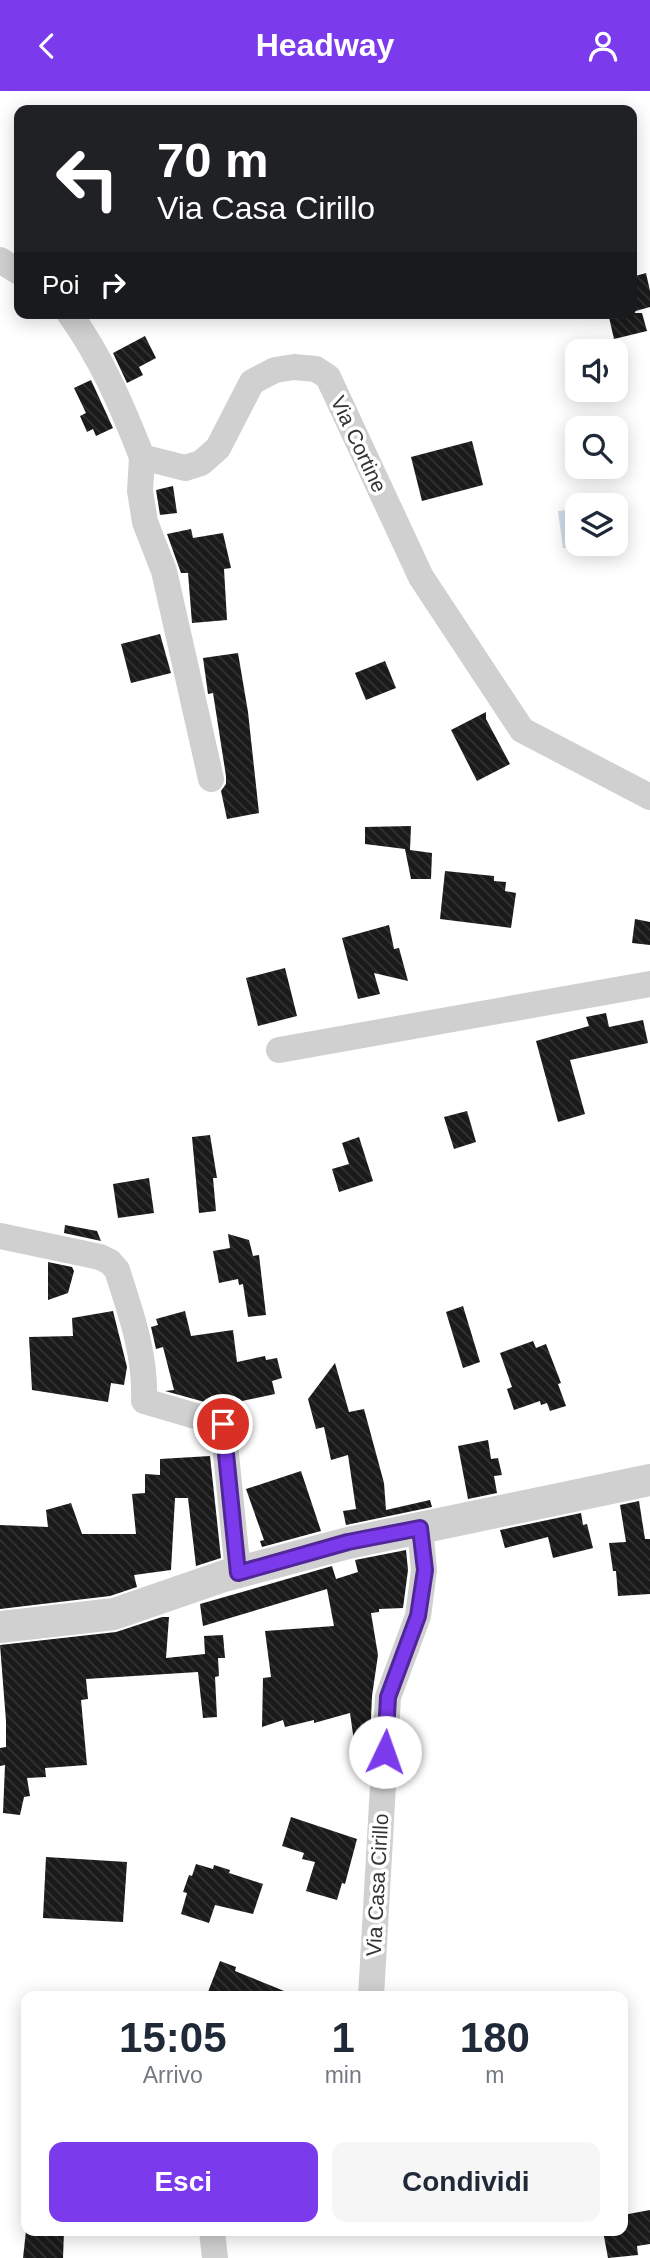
<!DOCTYPE html>
<html lang="it">
<head>
<meta charset="utf-8">
<style>
  :root { --surface:#fff; --page:#f6f6f7; --text:#1f2937; --muted:#747a83; --accent:#7c3aed }
  body { margin:0; font-family:Arial,sans-serif; background:var(--page); color:var(--text); height:100vh; display:flex; flex-direction:column; font-size:26px; white-space:nowrap }
  * { box-sizing:border-box; margin:0 }
  p { font-size:23px; color:var(--muted) }
  .icon { flex:none; width:38px; height:38px; fill:none; stroke:currentColor; stroke-width:2; stroke-linecap:round; stroke-linejoin:round }
  .map { position:relative; flex:1; overflow:hidden }
  .details { position:absolute; left:21px; top:1900px; width:607px; height:245px; display:flex; flex-direction:column; background:var(--surface); border-radius:14px; box-shadow:0 4px 18px #0003 }
  .details>* { flex:none }
  .guide { position:absolute; left:14px; top:14px; width:623px; height:214px; border-radius:14px; box-shadow:0 4px 18px #0003; background:#202124; color:#fff; overflow:hidden }
  .buttons { position:absolute; left:565px; top:248px; display:grid; gap:14px }
  .buttons a { display:grid; place-items:center; width:63px; height:63px; border-radius:14px; background:var(--surface); box-shadow:0 4px 18px #0003; font-size:35px }
  .pin { position:absolute; display:grid; place-items:center; width:60px; height:60px; color:#fff; margin:-30px; border:4px solid #fff; border-radius:50%; box-shadow:0 2px 7px #0007 }
  .me { position:absolute; width:77px; margin:-38px; rotate:3deg; stroke-linejoin:round; filter:drop-shadow(0 0 5px #0008) }
  .turn { display:flex; align-items:center; gap:24px; height:147px; padding:0 28px; font-size:32px }
  .turn .icon { width:91px; height:91px; stroke-width:2.5 }
  .turn b { display:block; font-size:49px; line-height:60px }
  .then { display:flex; align-items:center; height:66px; padding:0 28px; background:#0003; gap:14px; font-size:26px }
  .eta { display:flex; justify-content:space-evenly; align-items:center; height:119px; text-align:center }
  .eta b { font-size:42px; font-weight:700; line-height:49px }
  .action { display:flex; gap:14px; margin-top:auto; padding:14px 28px }
  .action a { flex:1; height:80px; border-radius:14px; background:var(--accent); color:#fff; font-size:28px; font-weight:700; line-height:80px; text-align:center }
  .action a+a { background:var(--page); color:var(--text) }
  header { display:flex; justify-content:space-between; align-items:center; height:91px; padding:0 28px; background:var(--accent); color:#fff; font-size:32px; font-weight:700 }
  .map>svg:first-child { display:block }
</style>
</head>
<body>
<header><svg class="icon" aria-label="back" viewBox="0 0 24 24"><path d="M15 5l-7 7 7 7"/></svg>Headway<svg class="icon" aria-label="person" viewBox="0 0 24 24"><circle cx="12" cy="8" r="4"/><path d="M4 21q1-7 8-7t8 7"/></svg></header>
<div class="map">
<svg width="650" height="2167" viewBox="0 0 650 2167">
  <defs>
    <pattern id="building-back-hatch" width="6" height="6" patternUnits="userSpaceOnUse" patternTransform="scale(1.75)"><rect width="6" height="6" fill="#1a1a1a"/><path d="M-1 5l2 2M0 0l6 6M5-1l2 2" fill="none" stroke="#333"/></pattern>
  </defs>
  <rect width="100%" height="100%" fill="#fff"/>
  <!-- water -->
  <polygon fill="#d1deeb" points="576,418 578,453 581,455 563,457 558,420"/>
  <!-- building -->
  <g fill="url(#building-back-hatch)">
    <polygon points="646,182 650,200 650,216 632,221 632,186"/>
    <polygon points="608,222 642,222 647,240 614,248"/>
    <polygon points="145,245 156,267 139,276 143,284 127,292 113,262"/>
    <polygon points="91,289 113,337 96,345 93,338 87,341 80,325 86,322 74,297"/>
    <polygon points="472,350 483,394 422,410 411,366"/>
    <polygon points="173,395 177,422 160,424 156,399"/>
    <polygon points="191,438 193,447 223,442 231,477 224,478 227,529 192,532 188,482 181,482 167,443"/>
    <polygon points="160,543 171,582 131,592 121,553"/>
    <polygon points="238,562 248,621 259,722 227,728 221,700 226,693 226,685 213,602 208,603 203,567"/>
    <polygon points="385,570 396,597 366,609 355,582"/>
    <polygon points="486,621 486,628 510,673 477,690 451,639"/>
    <polygon points="411,735 410,759 432,762 431,788 411,788 405,758 365,753 365,736"/>
    <polygon points="445,780 494,785 494,790 506,791 505,800 516,802 511,837 440,828"/>
    <polygon points="635,828 650,831 650,854 632,852"/>
    <polygon points="389,834 394,858 399,857 408,890 374,882 380,903 358,908 342,847"/>
    <polygon points="285,877 297,925 258,935 246,887"/>
    <polygon points="606,922 609,936 643,929 648,952 570,969 585,1023 558,1031 536,950 589,935 586,926"/>
    <polygon points="467,1020 476,1051 454,1058 444,1026"/>
    <polygon points="210,1044 217,1087 213,1087 216,1120 199,1122 192,1046"/>
    <polygon points="359,1046 373,1090 339,1101 332,1078 349,1073 342,1052"/>
    <polygon points="149,1087 154,1122 118,1127 113,1093"/>
    <polygon points="65,1134 97,1140 101,1150 64,1142"/>
    <polygon points="228,1143 249,1149 253,1165 259,1164 266,1224 248,1226 243,1193 239,1194 238,1188 219,1192 213,1160 230,1157"/>
    <polygon points="48,1171 72,1176 74,1180 68,1202 48,1209"/>
    <polygon points="463,1215 480,1271 463,1277 446,1221"/>
    <polygon points="113,1220 127,1276 124,1294 111,1292 108,1311 32,1299 29,1246 73,1245 72,1227"/>
    <polygon points="185,1220 191,1245 233,1239 237,1271 265,1265 266,1269 277,1267 282,1287 272,1290 275,1303 219,1315 165,1300 174,1299 163,1256 156,1258 151,1236 158,1234 156,1228"/>
    <polygon points="533,1250 536,1257 546,1253 561,1292 558,1293 566,1315 550,1320 547,1312 541,1314 540,1310 514,1319 507,1298 512,1296 500,1262"/>
    <polygon points="335,1272 349,1321 364,1318 384,1392 386,1419 430,1409 432,1416 346,1434 343,1420 356,1418 348,1364 331,1369 324,1336 316,1338 308,1308"/>
    <polygon points="488,1349 491,1368 498,1367 502,1384 494,1385 497,1402 468,1408 458,1355"/>
    <polygon points="210,1365 221,1467 196,1475 188,1407 175,1407 171,1479 134,1484 137,1496 110,1505 0,1518 0,1434 48,1436 46,1419 71,1412 82,1443 136,1443 132,1403 145,1402 145,1383 160,1384 160,1368"/>
    <polygon points="301,1380 321,1440 262,1456 260,1450 264,1449 246,1398"/>
    <polygon points="639,1410 645,1448 650,1448 650,1503 618,1505 616,1480 613,1480 609,1452 626,1451 620,1414"/>
    <polygon points="581,1422 583,1434 587,1433 593,1457 553,1467 548,1446 505,1457 500,1439"/>
    <polygon points="406,1459 408,1479 403,1517 379,1518 379,1521 371,1522 378,1564 372,1605 369,1670 357,1671 350,1622 314,1632 314,1629 285,1636 283,1629 262,1636 263,1587 271,1586 265,1540 334,1535 327,1498 203,1535 200,1513 332,1475 336,1488 358,1481 355,1469"/>
    <polygon points="162,1526 169,1526 166,1567 205,1563 204,1545 223,1544 225,1567 218,1567 219,1585 215,1586 217,1626 203,1627 198,1581 86,1588 88,1608 81,1609 87,1674 45,1677 46,1686 27,1687 30,1705 24,1706 20,1724 3,1722 5,1674 0,1675 0,1657 6,1656 6,1630 0,1554 116,1541"/>
    <polygon points="291,1726 357,1748 345,1793 342,1792 337,1809 306,1800 315,1771 302,1768 304,1762 282,1755"/>
    <polygon points="46,1766 127,1771 123,1831 43,1827"/>
    <polygon points="196,1773 213,1778 214,1774 230,1779 229,1782 263,1793 253,1823 215,1814 209,1832 181,1823 187,1802 183,1801 189,1784 192,1785"/>
    <polygon points="220,1870 236,1876 235,1880 299,1906 206,1906"/>
    <polygon points="650,2119 650,2153 637,2155 638,2164 608,2167 603,2140 623,2140 623,2124"/>
    <polygon points="26,2140 64,2140 63,2167 23,2167"/>
  </g>
  <g fill="none" stroke-linecap="round" stroke-linejoin="round">
    <!-- minor -->
    <g stroke="#d0d0d0" stroke-width="26">
      <polyline points="0,169 19,181"/>
      <path d="M69 222C101 266 122 315 142 366L185 377 201 372 218 357 252 291 275 279 294 276 316 278 328 286 421 486 522 639 650 706"/>
      <polyline points="142,366 140,400 145,431 164,480 211,688"/>
      <polyline points="279,959 650,893"/>
      <path d="M0 1145 100 1166 110 1171 117 1179C131 1223 146 1264 144 1310L223 1333 238 1482"/>
      <polyline points="371,1906 388,1606 418,1525 424,1479 420,1437"/>
      <polyline points="212,2140 215,2167"/>
    </g>
    <!-- tertiary -->
    <polyline stroke="#d0d0d0" stroke-width="32" points="0,1536 114,1523 224,1485 348,1452 650,1389"/>
  </g>
  <g fill="none" stroke-linecap="round" stroke-linejoin="round">
    <!-- route casing -->
    <g stroke="#51269a" stroke-width="18">
      <polyline id="route" points="223,1333 238,1482 348,1451 420,1437 425,1479 418,1525 388,1606 385,1661"/>
    </g>
    <!-- route -->
    <use href="#route" stroke="#7c3aed" stroke-width="12"/>
  </g>
  <g text-anchor="middle" dominant-baseline="central" stroke-width="7" stroke-linejoin="round" paint-order="stroke">
    <!-- street labels -->
    <g font-size="21" fill="#333" stroke="#fff">
      <text transform="translate(359 353) rotate(65)">Via Cortine</text>
      <text transform="translate(377 1794) rotate(-87)">Via Casa Cirillo</text>
    </g>
  </g>
</svg>
<div class="buttons">
<a><svg class="icon" aria-label="sound" viewBox="0 0 24 24"><path d="M4 9h4l5-4v14l-5-4H4zM17 9q2 3 0 6"/></svg></a>
<a><svg class="icon" aria-label="search" viewBox="0 0 24 24"><circle cx="10" cy="10" r="6"/><path d="M15 15l6 6"/></svg></a>
<a><svg class="icon" aria-label="layers" viewBox="0 0 24 24"><path d="M12 4l9 5-9 5-9-5zM3 14l9 5 9-5"/></svg></a>
</div>
<div class="pin" style="left:223px;top:1333px;background:#d93025"><svg class="icon" aria-label="arrive" viewBox="0 0 24 24"><path d="M6 21V4h12l-3 4 3 4H6"/></svg></div>
<svg class="me" style="left:385px;top:1661px" viewBox="-20 -20 40 40"><circle r="19" fill="#fff"/><path d="M0-13L10 11 0 6-10 11z" fill="#7c3aed"/></svg>
<div class="guide">
<div class="turn"><svg class="icon" aria-label="left" viewBox="0 0 24 24"><path d="M17 20v-9H6M10 6l-5 5 5 5"/></svg><div><b>70 m</b>Via Casa Cirillo</div></div>
<div class="then">Poi<svg class="icon" aria-label="right" viewBox="0 0 24 24"><path d="M7 20v-9h11M14 6l5 5-5 5"/></svg></div>
</div>
<section class="details">
<div class="eta">
<div><b>15:05</b><p>Arrivo</p></div>
<div><b>1</b><p>min</p></div>
<div><b>180</b><p>m</p></div>
</div>
<div class="action"><a>Esci</a><a>Condividi</a></div>
</section>
</div>
</body>
</html>
